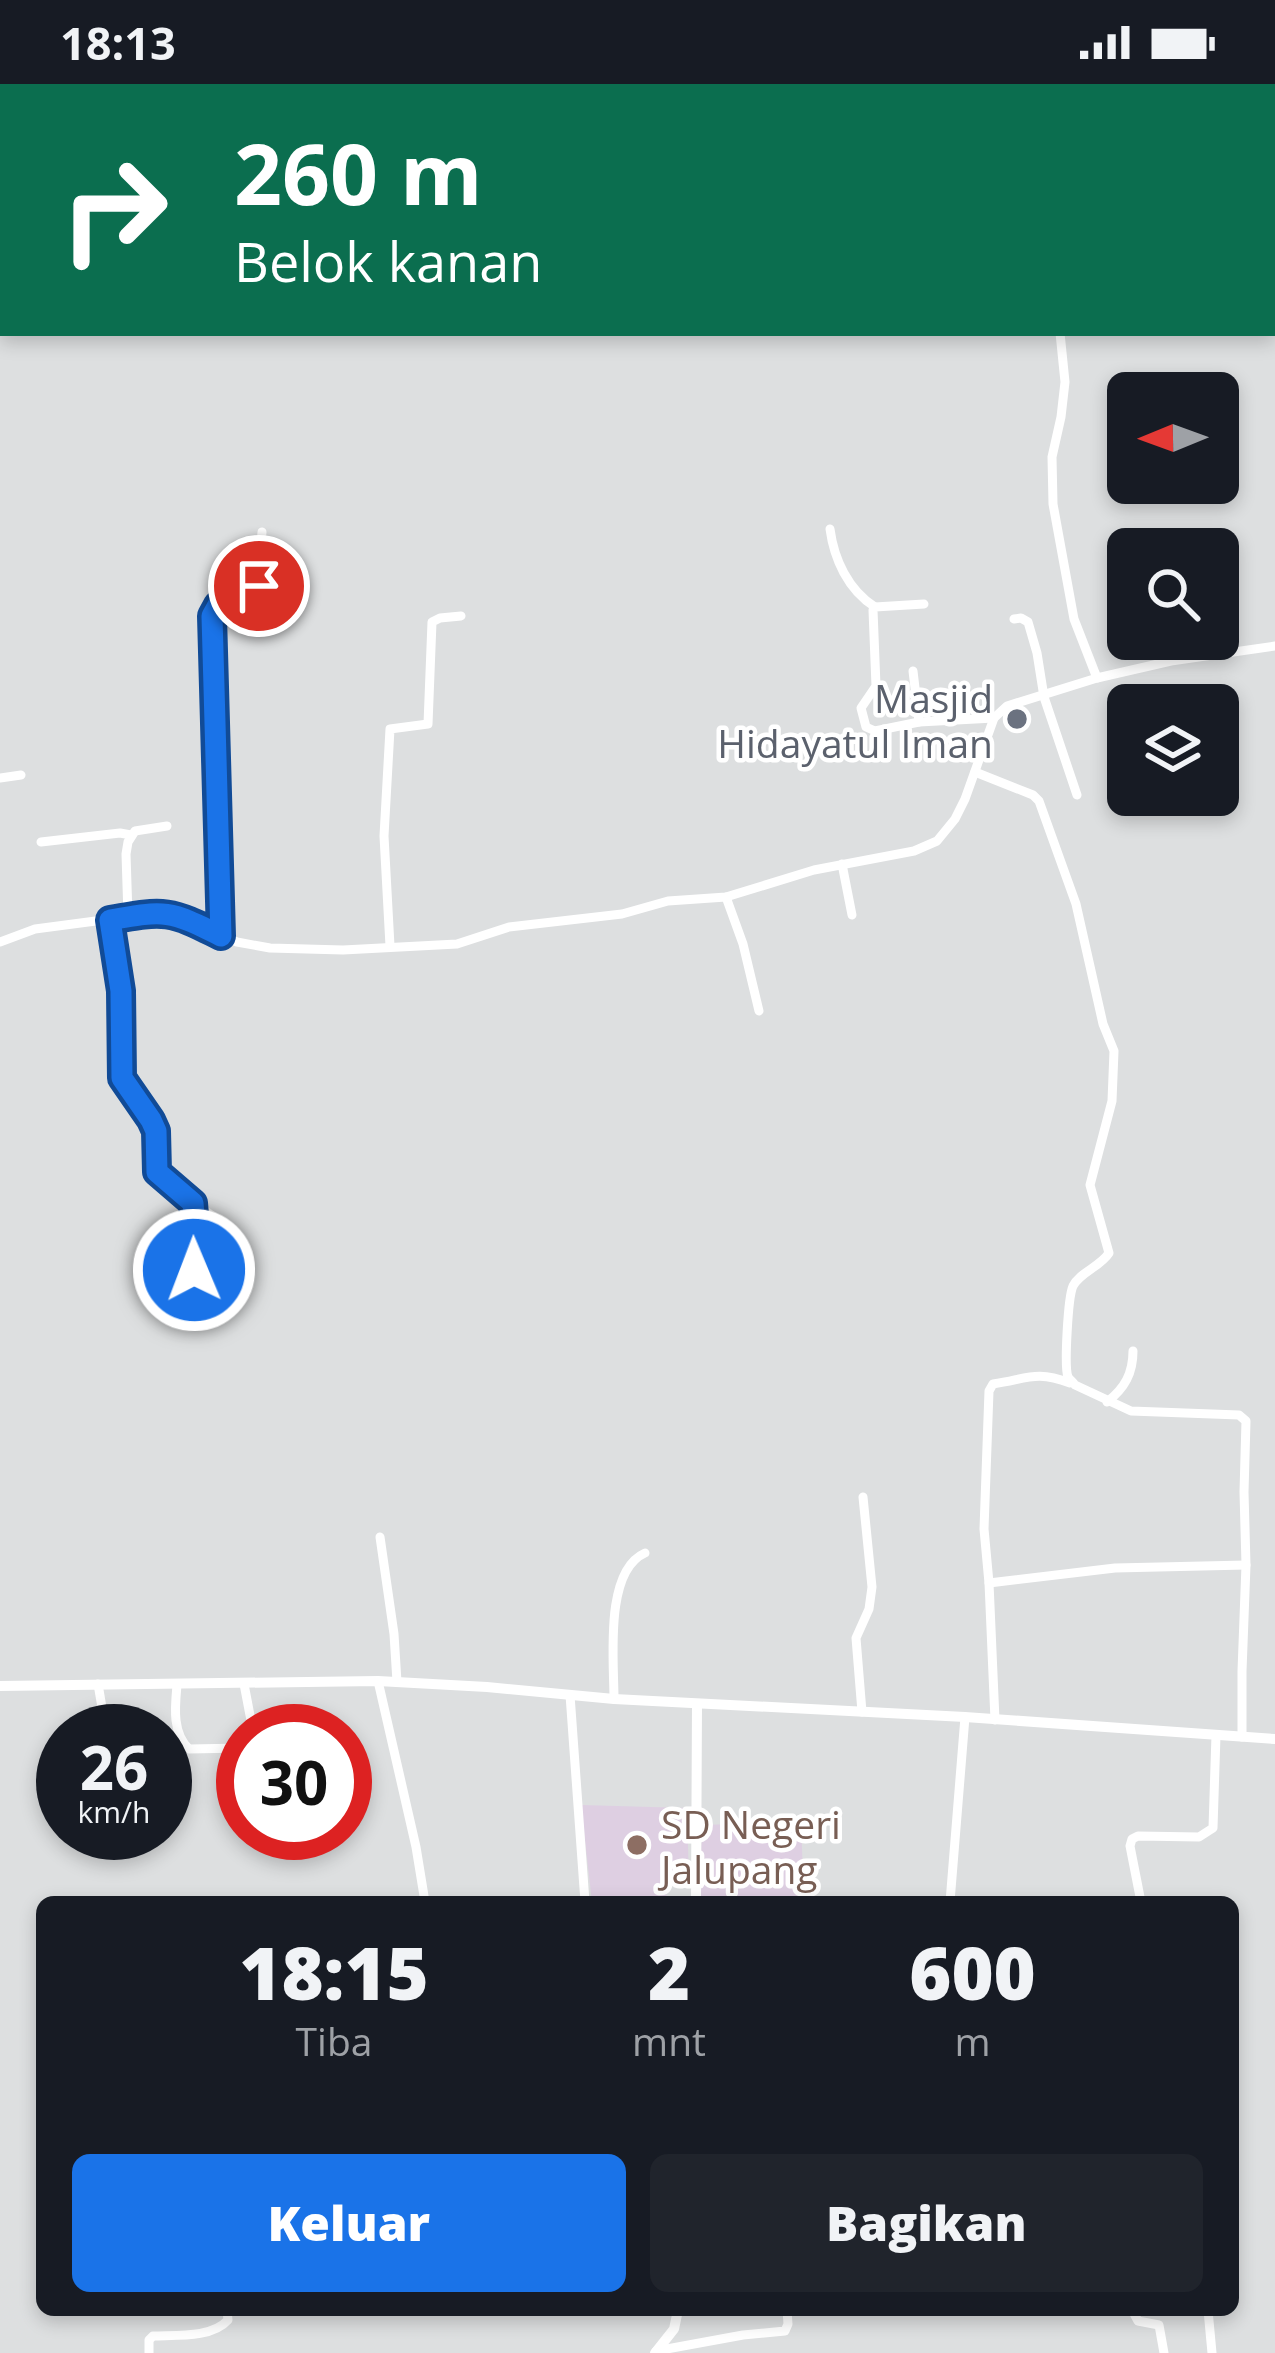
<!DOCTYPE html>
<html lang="id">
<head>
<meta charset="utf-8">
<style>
  :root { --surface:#171b24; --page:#20242c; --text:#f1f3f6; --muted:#9ea1a6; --accent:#1a73e8 }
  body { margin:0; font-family:"Open Sans",sans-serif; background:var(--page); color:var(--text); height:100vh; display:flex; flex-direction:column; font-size:45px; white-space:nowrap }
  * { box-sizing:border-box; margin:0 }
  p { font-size:39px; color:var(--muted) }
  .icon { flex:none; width:66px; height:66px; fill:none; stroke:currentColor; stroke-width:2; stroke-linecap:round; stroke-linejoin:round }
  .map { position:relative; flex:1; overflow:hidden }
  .details { position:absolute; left:36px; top:1812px; width:1203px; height:420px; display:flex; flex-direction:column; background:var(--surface); border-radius:18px; box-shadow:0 6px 18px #0003 }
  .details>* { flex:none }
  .guide { position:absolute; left:0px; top:0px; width:1275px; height:252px; box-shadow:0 6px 18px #0003; background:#0b6e4f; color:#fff; overflow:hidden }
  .needle { width:78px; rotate:269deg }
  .buttons { position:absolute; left:1107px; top:288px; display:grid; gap:24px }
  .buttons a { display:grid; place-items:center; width:132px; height:132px; border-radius:18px; background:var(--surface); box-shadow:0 6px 18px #0003; font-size:60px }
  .speed { position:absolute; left:36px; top:1620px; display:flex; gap:24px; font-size:60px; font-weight:700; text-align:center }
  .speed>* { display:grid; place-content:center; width:156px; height:156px; border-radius:50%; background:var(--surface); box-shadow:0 6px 18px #0003; line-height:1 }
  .speed small { font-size:30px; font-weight:400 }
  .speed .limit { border:18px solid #d22; background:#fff; color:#111 }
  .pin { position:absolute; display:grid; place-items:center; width:102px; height:102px; color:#fff; margin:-51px; border:6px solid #fff; border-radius:50%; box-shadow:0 3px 12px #0007 }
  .me { position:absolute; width:132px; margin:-66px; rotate:359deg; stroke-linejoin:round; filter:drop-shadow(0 0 9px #0008) }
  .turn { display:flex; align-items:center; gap:42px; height:252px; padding:0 36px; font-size:54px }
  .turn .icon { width:156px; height:156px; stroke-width:2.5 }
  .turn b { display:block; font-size:84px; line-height:102px }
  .eta { display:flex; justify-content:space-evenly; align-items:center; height:204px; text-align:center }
  .eta b { font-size:72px; font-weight:800; line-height:84px }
  .cta { display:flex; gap:24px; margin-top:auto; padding:24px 36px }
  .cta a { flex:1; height:138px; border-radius:18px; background:var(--accent); color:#fff; font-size:48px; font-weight:800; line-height:138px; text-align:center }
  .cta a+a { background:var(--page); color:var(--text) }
  .status { display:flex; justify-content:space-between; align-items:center; height:84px; padding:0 60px; background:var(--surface); direction:ltr }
  .status svg { height:33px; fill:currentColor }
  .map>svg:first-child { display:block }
</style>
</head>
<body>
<div class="status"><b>18:13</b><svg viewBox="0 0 49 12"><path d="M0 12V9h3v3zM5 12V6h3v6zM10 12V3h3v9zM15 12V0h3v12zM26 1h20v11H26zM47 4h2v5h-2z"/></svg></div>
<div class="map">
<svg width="1275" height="2269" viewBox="0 0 1275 2269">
  <rect width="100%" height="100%" fill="#dddfe0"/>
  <!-- education -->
  <g fill="#decfe2">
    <polygon points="581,1721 687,1724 689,1798 665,1800 667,1817 592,1818"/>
    <polygon points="801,1738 804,1818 756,1818 755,1812 700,1812 702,1741"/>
  </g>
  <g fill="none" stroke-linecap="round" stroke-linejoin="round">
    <!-- minor -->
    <g stroke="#fff" stroke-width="9">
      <polyline points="292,0 319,0"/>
      <polyline points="789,0 790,3"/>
      <polyline points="1089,0 1090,3"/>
      <polyline points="1047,3 1047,0"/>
      <polyline points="1119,3 1119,0"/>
      <polyline points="1272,27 1275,26"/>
      <polyline points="1060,249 1065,298 1061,333 1052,373 1053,420 1074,535 1097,594"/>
      <path d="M830 445C834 475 848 506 875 523"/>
      <polyline points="924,520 875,523 873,526 876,602 861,624 866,643 875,647 919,638 994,634"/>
      <polyline points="1014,535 1021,534 1028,538 1037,569 1044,613 1077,711"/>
      <polyline points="913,587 919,638"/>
      <path d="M975 688 1033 711 1039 717 1076 820 1103 940 1114 967 1112 1017 1090 1101 1109 1169C1100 1183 1080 1188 1073 1202 1068 1213 1064 1283 1068 1293 1070 1296 1073 1298 1075 1301L1131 1327 1239 1331 1246 1337 1244 1408 1246 1481 1242 1587V1653"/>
      <polyline points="0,694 21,691"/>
      <polyline points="41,758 120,749 131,751"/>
      <polyline points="842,780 852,831"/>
      <polyline points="726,813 743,860 759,927"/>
      <polyline points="128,832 126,770 128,758 135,747 167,742"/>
      <polyline points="110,836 121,907 122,994 151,1036 156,1047 157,1088 178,1108 217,1135 197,1168 194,1186"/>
      <path d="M221 852 212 532C218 514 242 518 257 510L262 448"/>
      <polyline points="0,858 35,845 164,828 237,858 270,864 343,866 457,860 509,843 622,830 668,817 726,813 814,786 914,767 937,757 955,735 965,715 994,634 1007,622 1097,594 1171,577 1275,562"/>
      <polyline points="390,862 384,752 390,645 428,640 432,538 440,534 461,532"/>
      <polyline points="193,1119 197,1168"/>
      <path d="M1107 1318C1125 1304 1133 1289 1133 1267"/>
      <polyline points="380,1453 394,1550 397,1598"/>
      <polyline points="989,1499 1115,1484 1246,1481"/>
      <polyline points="378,1597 416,1763 425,1818"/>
      <polyline points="98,1600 106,1647"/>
      <polyline points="244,1600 253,1647"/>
      <path d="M177 1601C175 1623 172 1649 189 1665L243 1664"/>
      <polyline points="570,1611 585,1818"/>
      <path d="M614 1615C614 1577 604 1487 645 1469"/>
      <polyline points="862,1628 856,1554 869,1525 872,1503 863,1413"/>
      <path d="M995 1636 989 1499 984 1445 989 1307 993 1300C1028 1295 1035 1286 1070 1299"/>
      <polyline points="165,1691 172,1690"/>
      <polyline points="950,1818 965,1633"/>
      <polyline points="1141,1818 1130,1762 1132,1755 1138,1752 1199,1753 1213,1744 1216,1651"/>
      <polyline points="1132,2226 1138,2237 1159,2241 1164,2269"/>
      <polyline points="1208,2226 1212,2269"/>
      <polyline points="656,2267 743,2251 785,2247 788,2240 787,2226"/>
      <path d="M149 2269V2256L153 2252C177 2251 212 2254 228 2236L227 2226"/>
    </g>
    <!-- tertiary -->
    <g stroke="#fff" stroke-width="10">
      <polyline points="0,1602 378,1597 487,1603 614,1615 965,1633 1275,1655"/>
      <polyline points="696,1818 697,1620"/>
      <polyline points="655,2269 674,2245 678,2226"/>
    </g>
  </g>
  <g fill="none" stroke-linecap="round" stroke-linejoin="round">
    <!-- route casing -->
    <g stroke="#114b97" stroke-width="30">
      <path id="route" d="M194 1186 197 1168 193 1119 157 1088 156 1047 151 1036 122 994 121 907 110 836C166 826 169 826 221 852L212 532 218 521 256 512 259 502"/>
    </g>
    <!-- route -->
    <use href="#route" stroke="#1a73e8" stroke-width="21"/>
  </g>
  <!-- markers -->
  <circle fill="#6b7280" stroke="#fff" stroke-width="4.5" cx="1017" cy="635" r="12"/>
  <circle fill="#8d6e63" stroke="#fff" stroke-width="4.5" cx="637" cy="1761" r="12"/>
  <g text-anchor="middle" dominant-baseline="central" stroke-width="9" stroke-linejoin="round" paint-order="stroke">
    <!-- worship labels -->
    <g font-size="39" fill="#5b616d" stroke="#fff" text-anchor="end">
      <text x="993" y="613">Masjid<tspan x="993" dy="45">Hidayatul Iman</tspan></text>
    </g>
    <!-- education labels -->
    <g font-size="39" fill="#785e54" stroke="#fff" text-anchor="start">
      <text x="661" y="1739">SD Negeri<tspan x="661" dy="45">Jalupang</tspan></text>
    </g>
  </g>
</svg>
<div class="buttons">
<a><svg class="needle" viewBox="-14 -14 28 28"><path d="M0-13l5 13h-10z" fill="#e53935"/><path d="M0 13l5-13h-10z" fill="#9ea1a6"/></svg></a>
<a><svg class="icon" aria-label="search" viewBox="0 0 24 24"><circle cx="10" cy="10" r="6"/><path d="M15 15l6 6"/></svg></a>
<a><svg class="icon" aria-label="layers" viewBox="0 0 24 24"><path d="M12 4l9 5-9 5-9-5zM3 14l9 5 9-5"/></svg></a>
</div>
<div class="speed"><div>26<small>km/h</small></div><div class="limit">30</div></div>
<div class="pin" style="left:259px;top:502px;background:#d93025"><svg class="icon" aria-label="arrive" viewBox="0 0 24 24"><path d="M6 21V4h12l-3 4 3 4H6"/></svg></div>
<svg class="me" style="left:194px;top:1186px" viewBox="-20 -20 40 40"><circle r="17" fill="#1a73e8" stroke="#fff" stroke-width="3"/><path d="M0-11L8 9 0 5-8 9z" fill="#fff"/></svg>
<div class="guide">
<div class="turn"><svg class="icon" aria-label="right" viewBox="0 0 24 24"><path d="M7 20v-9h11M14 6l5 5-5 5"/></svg><div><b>260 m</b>Belok kanan</div></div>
</div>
<section class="details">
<div class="eta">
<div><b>18:15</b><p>Tiba</p></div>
<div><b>2</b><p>mnt</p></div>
<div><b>600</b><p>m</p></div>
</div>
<div class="cta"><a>Keluar</a><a>Bagikan</a></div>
</section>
</div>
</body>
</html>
